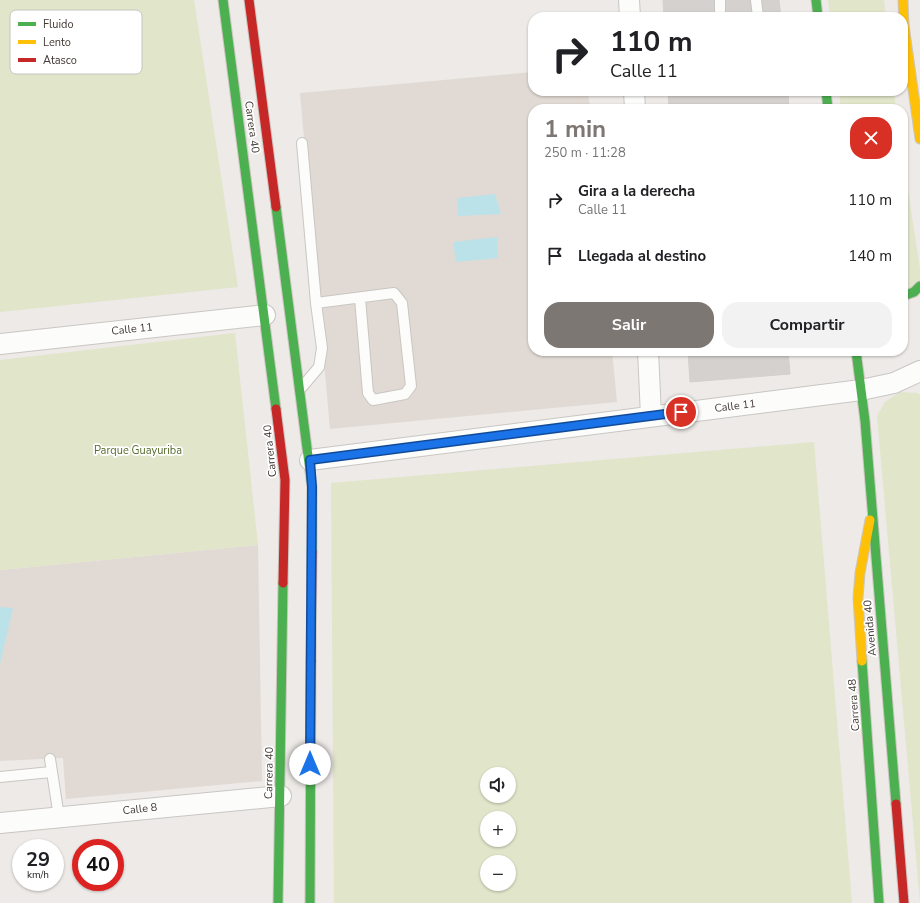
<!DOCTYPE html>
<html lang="es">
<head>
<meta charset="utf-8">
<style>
  :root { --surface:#fff; --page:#f2f2f2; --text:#202124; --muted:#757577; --accent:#7d7773 }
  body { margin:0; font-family:"Nunito Sans",sans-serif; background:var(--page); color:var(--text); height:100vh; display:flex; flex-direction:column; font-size:15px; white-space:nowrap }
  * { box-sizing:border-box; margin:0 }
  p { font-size:13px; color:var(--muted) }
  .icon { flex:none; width:22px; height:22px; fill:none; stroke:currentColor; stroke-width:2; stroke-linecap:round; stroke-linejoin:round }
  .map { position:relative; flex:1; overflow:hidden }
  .side { position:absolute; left:528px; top:104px; width:380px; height:252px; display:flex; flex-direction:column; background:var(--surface); border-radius:16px; box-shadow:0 1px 3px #0004 }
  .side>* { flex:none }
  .banner { position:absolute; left:528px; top:12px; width:380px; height:84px; border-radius:16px; box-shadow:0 1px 3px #0004; background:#fff; color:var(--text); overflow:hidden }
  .controls { position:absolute; left:480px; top:767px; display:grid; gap:8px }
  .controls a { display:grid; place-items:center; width:36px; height:36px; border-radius:50%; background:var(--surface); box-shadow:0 1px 3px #0004; font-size:20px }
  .speed { position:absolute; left:12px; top:839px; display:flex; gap:8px; font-size:20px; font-weight:700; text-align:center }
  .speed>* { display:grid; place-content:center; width:52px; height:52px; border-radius:50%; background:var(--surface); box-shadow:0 1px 3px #0004; line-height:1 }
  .speed small { font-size:10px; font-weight:400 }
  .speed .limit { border:6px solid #d22; background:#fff; color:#111 }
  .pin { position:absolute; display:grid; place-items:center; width:34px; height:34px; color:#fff; margin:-17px; border:2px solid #fff; border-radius:50%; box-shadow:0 1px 4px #0007 }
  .me { position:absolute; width:44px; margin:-22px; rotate:0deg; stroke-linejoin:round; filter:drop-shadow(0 0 3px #0008) }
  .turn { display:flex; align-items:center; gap:14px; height:84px; padding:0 16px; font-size:18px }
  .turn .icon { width:52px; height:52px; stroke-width:2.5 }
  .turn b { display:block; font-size:28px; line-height:34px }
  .round { display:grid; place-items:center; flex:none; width:42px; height:42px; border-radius:16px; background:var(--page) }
  .summary { display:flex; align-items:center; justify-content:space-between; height:68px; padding:0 16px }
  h1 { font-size:24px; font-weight:700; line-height:30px; color:var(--accent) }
  .button { display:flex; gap:8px; margin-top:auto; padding:8px 16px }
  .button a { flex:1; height:46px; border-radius:16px; background:var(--accent); color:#fff; font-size:16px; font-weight:700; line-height:46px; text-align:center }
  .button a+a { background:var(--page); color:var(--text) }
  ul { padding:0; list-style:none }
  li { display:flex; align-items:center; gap:12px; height:56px; padding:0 16px }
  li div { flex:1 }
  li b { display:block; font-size:15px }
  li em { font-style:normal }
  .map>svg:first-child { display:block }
</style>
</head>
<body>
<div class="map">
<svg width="920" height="903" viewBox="0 0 920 903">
  <rect width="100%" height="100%" fill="#edeae7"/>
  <!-- residential -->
  <g fill="#e1dad4">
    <polygon points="533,72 533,91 588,91 590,109 533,109 533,351 612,351 617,402 330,429 300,93"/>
    <polygon points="258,545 262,781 66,799 63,758 0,761 0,570"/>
  </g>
  <!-- green -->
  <g fill="#e1e5c9" fill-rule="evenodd">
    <polygon points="0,0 194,0 238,287 0,312"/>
    <polygon points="828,0 884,0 886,17 830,17"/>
    <polygon points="839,91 894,91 896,109 841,109"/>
    <polygon points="903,158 920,269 920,282 903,293"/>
    <polygon points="235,333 258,545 0,570 0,360"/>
    <polygon points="900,392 917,393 920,395 920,903 877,416 885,402"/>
    <path d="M814 442 852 903H334L331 483ZM487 774H509V796H487ZM487 818H509V840H487ZM487 862H509V884H487Z"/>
  </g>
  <!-- water -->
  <g fill="#bbe2e8">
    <polygon points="495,194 501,214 458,216 457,198"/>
    <polygon points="497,237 498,258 456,262 453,242"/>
    <polygon points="0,607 13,608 0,664"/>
  </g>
  <!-- building -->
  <g fill="#d5d1ce" stroke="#d5d0cd">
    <polygon points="663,0 779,0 781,17 664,17"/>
    <polygon points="668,91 788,91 789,109 669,109"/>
    <polygon points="688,351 788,351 790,374 690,382"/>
  </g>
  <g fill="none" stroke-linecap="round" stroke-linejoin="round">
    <!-- lane casing -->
    <g stroke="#c9c6c3" stroke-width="12">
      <g id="lane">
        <polyline points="720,0 720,17"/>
        <polyline points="756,0 758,17"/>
        <polyline points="302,143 316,303 322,348 319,367 302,387"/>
        <polyline points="316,303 394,293 402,303 411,386 405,394 373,400 368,393 360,298"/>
        <polyline points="50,759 59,817"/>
        <polyline points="0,777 51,772"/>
      </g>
    </g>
    <!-- street casing -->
    <g stroke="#c9c6c3" stroke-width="22">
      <g id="street">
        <polyline points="629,0 630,17"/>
        <polyline points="634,91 635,109"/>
        <polyline points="0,344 265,315"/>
        <polyline points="648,351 651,416"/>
        <polyline points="310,460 861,390 894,383 920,371"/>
        <polyline points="0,823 281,796"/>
      </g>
    </g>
    <!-- fast casing -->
    <g stroke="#cdc6c0" stroke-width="11">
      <g id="fast">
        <polyline points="223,0 276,409"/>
        <polyline points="816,0 818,17"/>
        <polyline points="826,91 828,109"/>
        <polyline points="276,207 312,487 312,552"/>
        <polyline points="903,296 914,292 920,286"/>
        <polyline points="856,351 865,421 896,804"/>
        <polyline points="862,661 879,903"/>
        <polyline points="278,903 283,583"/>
        <polyline points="310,903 311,661"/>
      </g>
    </g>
    <!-- slow casing -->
    <g stroke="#cdc6c0" stroke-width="11">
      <g id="slow">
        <polyline points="903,0 904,25 920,139"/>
        <polyline points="862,661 858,598 860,573 870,520"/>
      </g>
    </g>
    <!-- jam casing -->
    <g stroke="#cdc6c0" stroke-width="11">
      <g id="jam">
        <polyline points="249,0 276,207"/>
        <polyline points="276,409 285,480 283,583"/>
        <polyline points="311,661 312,552"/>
        <polyline points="896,804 904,903"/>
      </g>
    </g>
    <!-- lane -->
    <use href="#lane" stroke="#fcfcfb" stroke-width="10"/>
    <!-- street -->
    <use href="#street" stroke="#fcfcfb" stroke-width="20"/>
    <!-- fast -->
    <use href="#fast" stroke="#4caf50" stroke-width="9"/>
    <!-- slow -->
    <use href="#slow" stroke="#ffc107" stroke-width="9"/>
    <!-- jam -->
    <use href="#jam" stroke="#c62828" stroke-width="9"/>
  </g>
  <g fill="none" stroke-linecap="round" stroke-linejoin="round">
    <!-- route casing -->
    <g stroke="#114b97" stroke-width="10">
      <polyline id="route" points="310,764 312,487 310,460 681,412"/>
    </g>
    <!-- route -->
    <use href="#route" stroke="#1a73e8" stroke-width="7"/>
  </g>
  <g text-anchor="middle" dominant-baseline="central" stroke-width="3.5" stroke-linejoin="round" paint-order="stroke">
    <!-- street labels -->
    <g font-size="11" fill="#413934" stroke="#fff">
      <text transform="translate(252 127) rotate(82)">Carrera 40</text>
      <text transform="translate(132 329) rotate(-6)">Calle 11</text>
      <text transform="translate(735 406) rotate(-7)">Calle 11</text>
      <text transform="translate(270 451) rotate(-96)">Carrera 40</text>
      <text transform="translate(870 628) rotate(-95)">Avenida 40</text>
      <text transform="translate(854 705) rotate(-94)">Carrera 48</text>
      <text transform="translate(269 773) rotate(-89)">Carrera 40</text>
      <text transform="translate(140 809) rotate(-6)">Calle 8</text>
    </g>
    <!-- park labels -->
    <g font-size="11" fill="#576c2e" stroke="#fff">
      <text x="138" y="450">Parque Guayuriba</text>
    </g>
  </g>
  <!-- legend -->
  <rect x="10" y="10" width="132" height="64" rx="6" fill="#fff" stroke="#c6c4c2" stroke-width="1"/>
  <rect x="18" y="22" width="18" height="4" fill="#4caf50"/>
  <rect x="18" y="40" width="18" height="4" fill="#ffc107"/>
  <rect x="18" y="58" width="18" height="4" fill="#c62828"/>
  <g font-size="11" fill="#413934">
    <text x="43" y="28">Fluido</text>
    <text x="43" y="46">Lento</text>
    <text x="43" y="64">Atasco</text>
  </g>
</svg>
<div class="controls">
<a><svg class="icon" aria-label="sound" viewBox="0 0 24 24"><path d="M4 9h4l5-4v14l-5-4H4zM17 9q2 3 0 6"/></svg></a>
<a>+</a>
<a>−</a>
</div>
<div class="speed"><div>29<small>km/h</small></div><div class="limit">40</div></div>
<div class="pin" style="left:681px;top:412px;background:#d93025"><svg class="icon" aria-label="arrive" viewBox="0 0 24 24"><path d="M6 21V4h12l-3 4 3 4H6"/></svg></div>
<svg class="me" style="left:310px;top:764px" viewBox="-20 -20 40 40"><circle r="19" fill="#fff"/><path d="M0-13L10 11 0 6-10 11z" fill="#1a73e8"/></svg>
<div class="banner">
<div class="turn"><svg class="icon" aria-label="right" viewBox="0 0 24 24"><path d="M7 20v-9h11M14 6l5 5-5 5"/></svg><div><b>110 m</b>Calle 11</div></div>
</div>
<section class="side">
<div class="summary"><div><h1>1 min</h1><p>250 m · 11:28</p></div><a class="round" style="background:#d93025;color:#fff"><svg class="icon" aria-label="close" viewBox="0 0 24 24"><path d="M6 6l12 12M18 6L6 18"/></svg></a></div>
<ul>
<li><svg class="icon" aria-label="right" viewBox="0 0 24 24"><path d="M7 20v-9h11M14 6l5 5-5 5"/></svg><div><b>Gira a la derecha</b><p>Calle 11</p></div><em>110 m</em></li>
<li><svg class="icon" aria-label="arrive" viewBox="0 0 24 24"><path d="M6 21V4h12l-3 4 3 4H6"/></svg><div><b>Llegada al destino</b></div><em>140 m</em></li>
</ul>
<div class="button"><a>Salir</a><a>Compartir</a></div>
</section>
</div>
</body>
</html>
